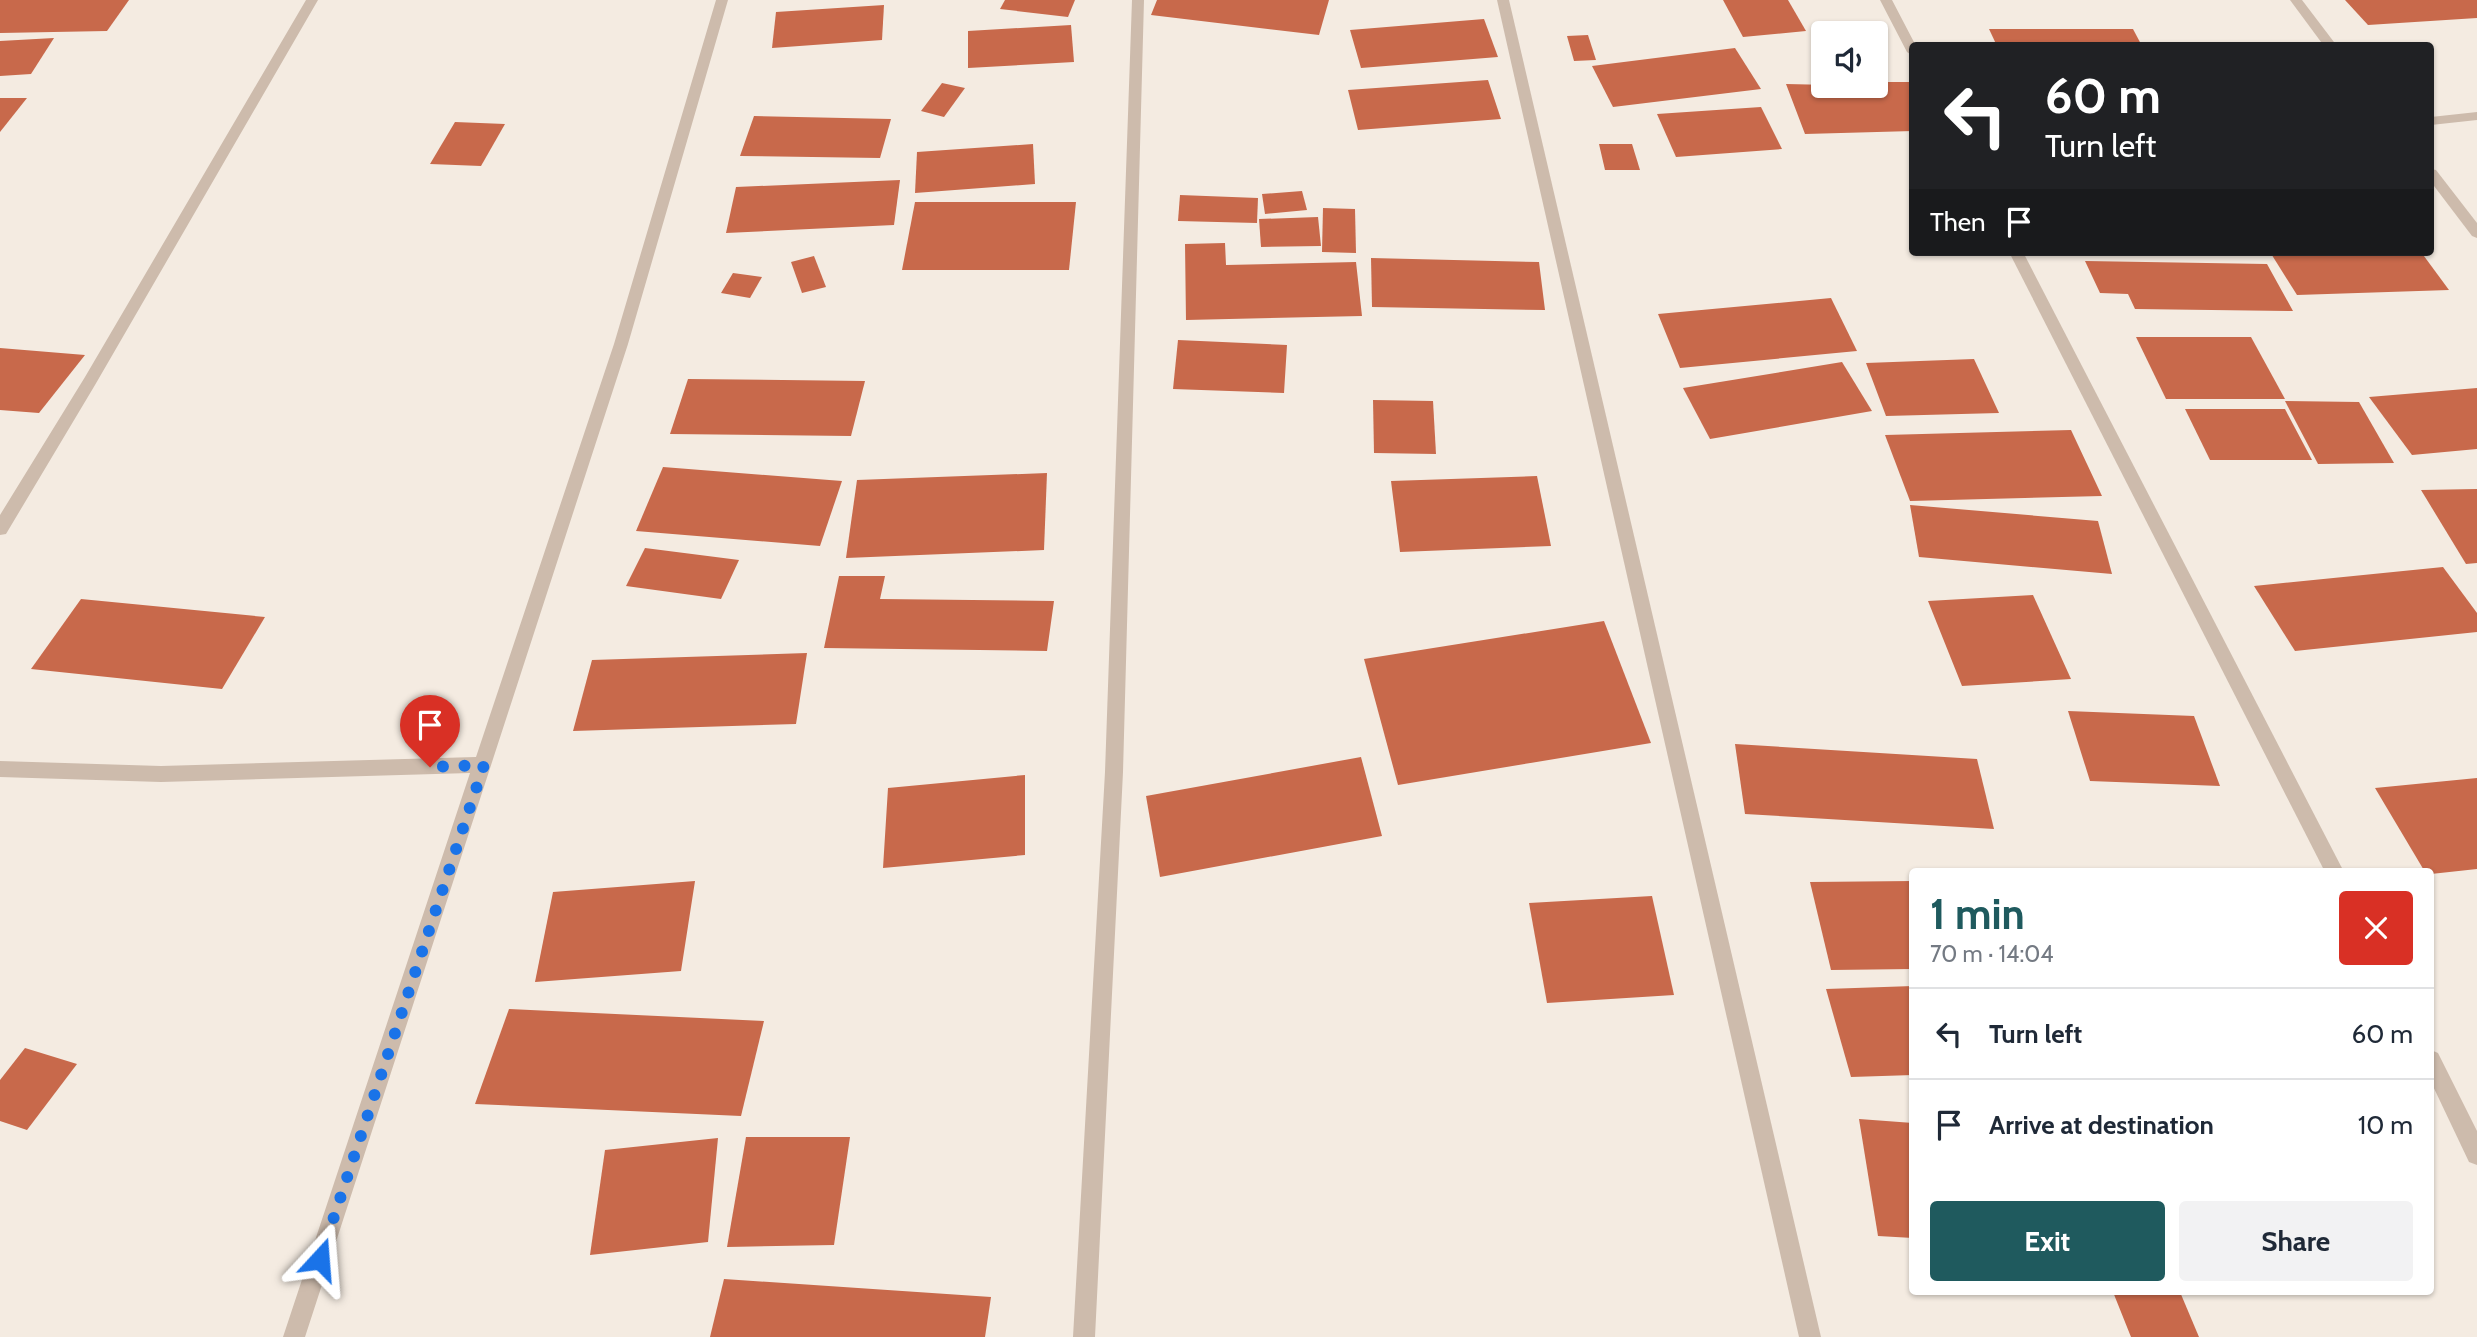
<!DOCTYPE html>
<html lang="en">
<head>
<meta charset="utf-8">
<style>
  :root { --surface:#fff; --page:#f2f2f3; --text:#1f2937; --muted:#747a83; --line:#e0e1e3; --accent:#1f5a5e }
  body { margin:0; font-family:Cabin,sans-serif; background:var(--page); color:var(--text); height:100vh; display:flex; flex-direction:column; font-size:26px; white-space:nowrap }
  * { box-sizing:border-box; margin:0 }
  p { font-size:23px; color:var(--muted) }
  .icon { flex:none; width:38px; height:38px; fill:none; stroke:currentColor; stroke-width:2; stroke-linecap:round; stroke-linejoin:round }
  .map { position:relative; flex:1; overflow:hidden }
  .panel { position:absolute; left:1909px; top:868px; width:525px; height:427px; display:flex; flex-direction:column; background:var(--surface); border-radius:7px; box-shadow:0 2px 5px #0004 }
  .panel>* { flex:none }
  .guide { position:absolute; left:1909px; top:42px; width:525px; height:214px; border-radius:7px; box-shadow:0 2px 5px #0004; background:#202124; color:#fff; overflow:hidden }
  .tools { position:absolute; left:1811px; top:21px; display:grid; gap:14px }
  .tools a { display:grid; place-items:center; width:77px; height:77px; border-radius:7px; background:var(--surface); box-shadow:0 2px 5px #0004; font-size:35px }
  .pin { position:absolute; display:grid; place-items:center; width:60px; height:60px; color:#fff; margin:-72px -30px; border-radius:50% 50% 50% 0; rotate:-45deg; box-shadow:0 0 7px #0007 }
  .pin .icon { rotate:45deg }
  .me { position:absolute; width:77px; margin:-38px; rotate:19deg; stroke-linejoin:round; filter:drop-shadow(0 0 5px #0008) }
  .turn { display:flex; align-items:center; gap:24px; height:147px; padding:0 21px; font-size:32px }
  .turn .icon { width:91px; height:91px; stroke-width:2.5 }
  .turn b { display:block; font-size:49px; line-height:60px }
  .then { display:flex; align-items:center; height:66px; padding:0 21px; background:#0003; gap:14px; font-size:26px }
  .round { display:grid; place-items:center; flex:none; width:74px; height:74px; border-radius:7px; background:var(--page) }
  .summary { display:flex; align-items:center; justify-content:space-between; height:119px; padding:0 21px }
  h1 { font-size:42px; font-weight:800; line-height:52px; color:var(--accent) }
  .action { display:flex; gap:14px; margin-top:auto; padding:14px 21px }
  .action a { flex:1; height:80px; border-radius:7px; background:var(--accent); color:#fff; font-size:28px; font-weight:800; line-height:80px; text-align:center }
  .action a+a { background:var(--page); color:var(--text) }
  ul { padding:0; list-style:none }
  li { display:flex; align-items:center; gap:21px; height:91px; padding:0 21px; border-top:2px solid var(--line) }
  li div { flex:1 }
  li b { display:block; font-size:26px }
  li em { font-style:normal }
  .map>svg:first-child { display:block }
</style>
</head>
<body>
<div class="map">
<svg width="2477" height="1337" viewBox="0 0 2477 1337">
  <rect width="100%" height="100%" fill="#f4ebe1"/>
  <!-- building -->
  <g fill="#c8694b">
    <polygon points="0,0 129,0 107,31 0,33"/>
    <polygon points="1005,0 1075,0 1068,17 1000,9"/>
    <polygon points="1157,0 1329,0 1319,35 1151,15"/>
    <polygon points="1723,0 1788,0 1806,31 1743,37"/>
    <polygon points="2345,0 2477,0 2477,18 2368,25"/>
    <polygon points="884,5 882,40 772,48 776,12"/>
    <polygon points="1484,19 1498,57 1361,68 1350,30"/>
    <polygon points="1071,25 1074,62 968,68 968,31"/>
    <polygon points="1989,29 2133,29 2142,46 1997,46"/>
    <polygon points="1588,35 1596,60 1574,61 1567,36"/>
    <polygon points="54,38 31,74 0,76 0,41"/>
    <polygon points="1735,48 1761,89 1613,107 1592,66"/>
    <polygon points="1488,80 1501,119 1358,130 1348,90"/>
    <polygon points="1876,82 1913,82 1913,131 1805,134 1786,84 1876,86"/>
    <polygon points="942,83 965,88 944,117 921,111"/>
    <polygon points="0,98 27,98 0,132"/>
    <polygon points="1761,107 1782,149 1676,157 1657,114"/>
    <polygon points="754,116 891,119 880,158 740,156"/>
    <polygon points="455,122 505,124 481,166 430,164"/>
    <polygon points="1033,144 1035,184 915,193 917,152"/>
    <polygon points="1599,144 1632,144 1640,170 1605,170"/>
    <polygon points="900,180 894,225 726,233 736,187"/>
    <polygon points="1302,191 1307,210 1265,214 1262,194"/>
    <polygon points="1180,195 1258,198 1257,223 1178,221"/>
    <polygon points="915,202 1076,202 1069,270 902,270"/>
    <polygon points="1323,208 1355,209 1356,253 1322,252"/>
    <polygon points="1318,217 1321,246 1261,247 1259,219"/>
    <polygon points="1225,243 1226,265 1356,262 1362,316 1186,320 1185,244"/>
    <polygon points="2270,252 2421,252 2449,290 2297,295"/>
    <polygon points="814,256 826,287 802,293 791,262"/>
    <polygon points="1371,258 1539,262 1545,310 1372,307"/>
    <polygon points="2085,261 2267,264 2293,311 2135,309 2128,294 2100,293"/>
    <polygon points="733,273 762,277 750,298 721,293"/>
    <polygon points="1831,298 1857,351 1680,368 1658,314"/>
    <polygon points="2136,337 2251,337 2285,399 2166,399"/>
    <polygon points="1178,340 1287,345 1284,393 1173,389"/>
    <polygon points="0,348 85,355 39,413 0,410"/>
    <polygon points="1974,359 1999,413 1886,416 1866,363"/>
    <polygon points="1842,362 1872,411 1710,439 1683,388"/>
    <polygon points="688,379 865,381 851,436 670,434"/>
    <polygon points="2477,388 2477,449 2412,455 2369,397"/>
    <polygon points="1373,400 1433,401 1436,454 1374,453"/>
    <polygon points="2285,401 2359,402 2394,463 2318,464"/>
    <polygon points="2185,409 2285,409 2312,460 2210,460"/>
    <polygon points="2071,430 2102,496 1910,501 1885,435"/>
    <polygon points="663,467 842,481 820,546 636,531"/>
    <polygon points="1047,473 1044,550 846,558 857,480"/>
    <polygon points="1537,476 1551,546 1400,552 1391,481"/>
    <polygon points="2477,489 2477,563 2466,564 2421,490"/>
    <polygon points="1910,505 2098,521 2112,574 1919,557"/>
    <polygon points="645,548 739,560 721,599 626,586"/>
    <polygon points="2443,567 2477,613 2477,632 2295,651 2254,586"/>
    <polygon points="839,576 885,576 880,599 1054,601 1047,651 824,648"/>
    <polygon points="2033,595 2071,679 1962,686 1928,601"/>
    <polygon points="81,599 265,617 222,689 31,669"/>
    <polygon points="1604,621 1651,743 1398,785 1364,659"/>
    <polygon points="807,653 796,724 573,731 592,660"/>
    <polygon points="2068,711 2194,716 2220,786 2090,781"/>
    <polygon points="1735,744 1977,759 1994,829 1745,814"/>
    <polygon points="1361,757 1382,836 1160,877 1146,796"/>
    <polygon points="1025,775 1025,855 883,868 888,788"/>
    <polygon points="2477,778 2477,869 2431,874 2425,872 2375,788"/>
    <polygon points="695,881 681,971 535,982 553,892"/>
    <polygon points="1913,881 1913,969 1831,970 1810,882"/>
    <polygon points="1652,896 1674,995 1547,1003 1529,903"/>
    <polygon points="1913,986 1913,1075 1851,1077 1826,989"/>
    <polygon points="509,1009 764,1021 741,1116 475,1104"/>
    <polygon points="25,1048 77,1064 27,1130 0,1121 0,1080"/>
    <polygon points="1859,1119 1913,1123 1913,1238 1878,1236"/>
    <polygon points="746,1137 850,1137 834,1245 727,1247"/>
    <polygon points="718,1138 708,1242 590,1255 605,1150"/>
    <polygon points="724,1279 991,1297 985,1337 710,1337"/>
    <polygon points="2113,1292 2180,1292 2199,1337 2131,1337"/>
  </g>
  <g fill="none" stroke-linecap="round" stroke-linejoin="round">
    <!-- street -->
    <g fill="#cdbbac" fill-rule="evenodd">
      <polygon points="306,0 318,0 95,385 6,534 0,535 0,515 85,377"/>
      <polygon points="716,0 728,0 628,344 305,1337 283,1337 470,773 161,782 0,777 0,761 161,766 476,757 614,344"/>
      <polygon points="1132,0 1144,0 1123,772 1095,1337 1073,1337 1105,772"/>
      <polygon points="1497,0 1509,0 1821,1337 1799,1337"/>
      <polygon points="1880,0 1892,0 1916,46 1913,46 1913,56 1907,52"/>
      <polygon points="2290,0 2302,0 2337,46 2324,46"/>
      <polygon points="2477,112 2477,120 2431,125 2431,117"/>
      <polygon points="2431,169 2436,170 2477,223 2477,238 2472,236 2431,182"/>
      <polygon points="2009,252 2023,252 2344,872 2325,872"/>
      <polygon points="2431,1050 2438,1053 2477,1131 2477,1165 2469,1162 2431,1082"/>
    </g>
  </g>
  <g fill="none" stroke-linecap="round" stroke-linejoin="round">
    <!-- route -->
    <polyline stroke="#1a73e8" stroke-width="12" stroke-dasharray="0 21.6" points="320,1259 484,765 430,767"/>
  </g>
</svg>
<div class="tools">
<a><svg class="icon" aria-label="sound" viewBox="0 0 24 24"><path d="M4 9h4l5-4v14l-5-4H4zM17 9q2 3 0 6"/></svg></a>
</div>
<div class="pin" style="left:430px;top:767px;background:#d93025"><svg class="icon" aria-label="arrive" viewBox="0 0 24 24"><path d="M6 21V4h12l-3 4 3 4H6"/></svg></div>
<svg class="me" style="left:320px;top:1259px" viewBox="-20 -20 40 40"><path d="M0-17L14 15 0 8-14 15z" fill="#1a73e8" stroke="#fff" stroke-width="4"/></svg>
<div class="guide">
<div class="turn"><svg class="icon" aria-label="left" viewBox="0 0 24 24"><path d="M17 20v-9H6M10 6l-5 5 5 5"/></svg><div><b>60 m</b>Turn left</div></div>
<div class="then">Then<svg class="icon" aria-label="arrive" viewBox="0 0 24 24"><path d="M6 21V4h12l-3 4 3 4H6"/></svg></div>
</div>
<section class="panel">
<div class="summary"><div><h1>1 min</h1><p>70 m · 14:04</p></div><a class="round" style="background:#d93025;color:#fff"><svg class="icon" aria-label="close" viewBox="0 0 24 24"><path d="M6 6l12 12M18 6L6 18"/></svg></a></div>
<ul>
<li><svg class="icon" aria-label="left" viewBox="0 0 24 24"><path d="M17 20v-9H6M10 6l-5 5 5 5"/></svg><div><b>Turn left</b></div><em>60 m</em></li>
<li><svg class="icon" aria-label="arrive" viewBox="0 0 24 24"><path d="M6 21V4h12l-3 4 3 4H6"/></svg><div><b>Arrive at destination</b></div><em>10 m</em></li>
</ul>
<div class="action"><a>Exit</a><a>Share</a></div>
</section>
</div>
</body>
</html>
